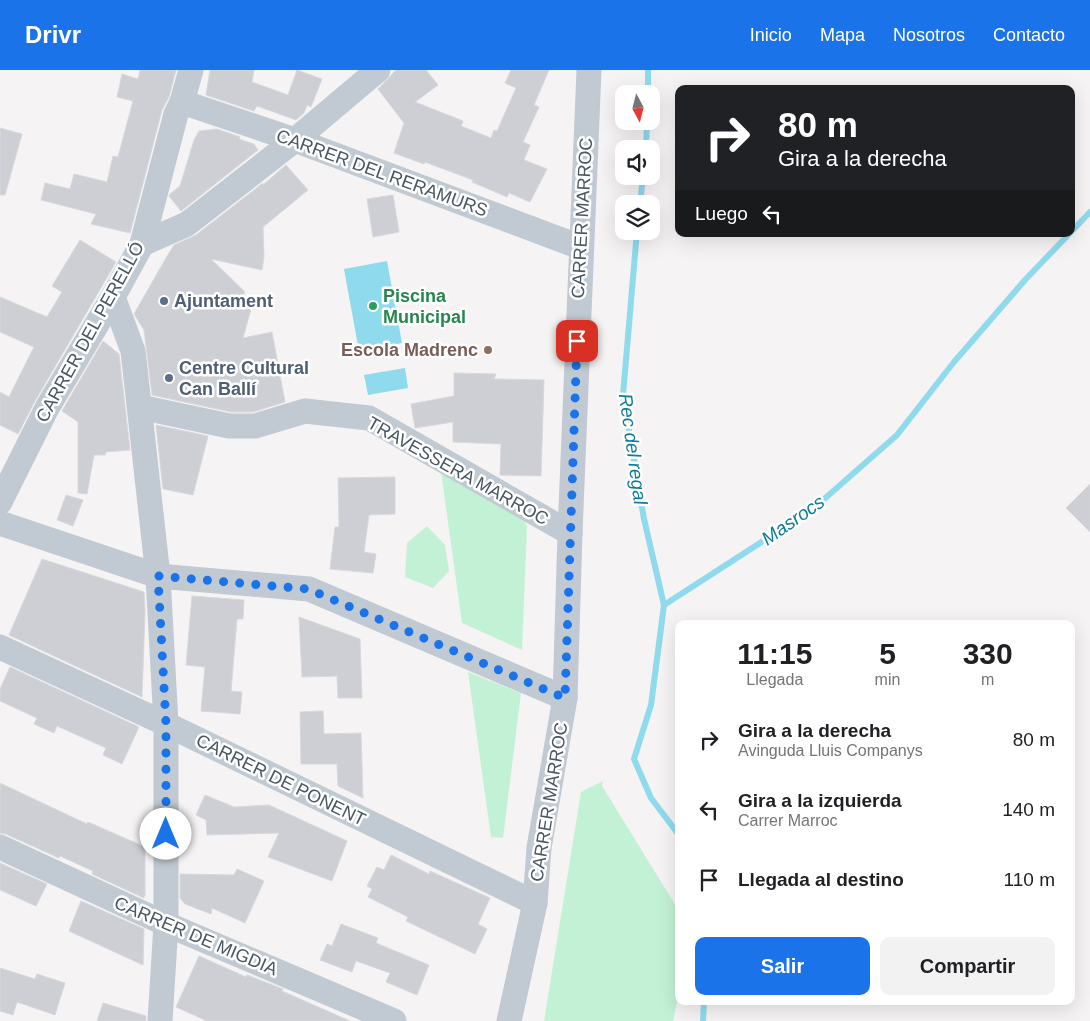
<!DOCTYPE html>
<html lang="es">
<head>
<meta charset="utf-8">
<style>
  :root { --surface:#fff; --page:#f2f2f2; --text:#202124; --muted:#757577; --accent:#1a73e8 }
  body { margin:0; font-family:Arial,sans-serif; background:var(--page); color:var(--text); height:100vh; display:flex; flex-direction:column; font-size:19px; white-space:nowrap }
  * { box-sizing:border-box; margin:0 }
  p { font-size:16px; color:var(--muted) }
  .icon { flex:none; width:28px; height:28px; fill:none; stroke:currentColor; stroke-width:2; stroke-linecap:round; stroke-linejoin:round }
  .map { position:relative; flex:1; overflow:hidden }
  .sheet { position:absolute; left:675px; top:550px; width:400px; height:385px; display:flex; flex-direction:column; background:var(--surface); border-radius:10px; box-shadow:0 5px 20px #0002 }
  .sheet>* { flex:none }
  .guide { position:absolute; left:675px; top:15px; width:400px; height:152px; border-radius:10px; box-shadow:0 5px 20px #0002; background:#202124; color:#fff; overflow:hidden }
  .needle { width:32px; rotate:173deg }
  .controls { position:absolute; left:615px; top:15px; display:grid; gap:10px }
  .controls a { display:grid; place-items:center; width:45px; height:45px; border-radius:10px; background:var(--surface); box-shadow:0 5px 20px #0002; font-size:25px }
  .pin { position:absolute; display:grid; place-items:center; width:42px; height:42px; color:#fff; margin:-21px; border-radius:10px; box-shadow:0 2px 8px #0006 }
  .me { position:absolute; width:55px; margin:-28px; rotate:0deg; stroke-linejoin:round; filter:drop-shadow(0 0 4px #0008) }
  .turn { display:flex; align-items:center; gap:18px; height:105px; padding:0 20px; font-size:22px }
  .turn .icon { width:65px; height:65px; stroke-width:2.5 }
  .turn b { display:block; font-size:35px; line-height:42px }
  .then { display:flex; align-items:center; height:48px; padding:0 20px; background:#0003; gap:10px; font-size:19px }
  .eta { display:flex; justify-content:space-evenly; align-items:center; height:85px; text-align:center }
  .eta b { font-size:30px; font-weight:600; line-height:35px }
  .action { display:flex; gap:10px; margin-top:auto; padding:10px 20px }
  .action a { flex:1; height:58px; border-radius:10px; background:var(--accent); color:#fff; font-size:20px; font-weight:600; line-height:58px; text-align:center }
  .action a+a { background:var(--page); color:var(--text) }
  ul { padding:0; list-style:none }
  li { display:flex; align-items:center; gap:15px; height:70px; padding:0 20px }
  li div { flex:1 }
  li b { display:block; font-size:19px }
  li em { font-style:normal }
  header { display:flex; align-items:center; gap:30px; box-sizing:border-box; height:70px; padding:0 25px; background:var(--accent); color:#fff }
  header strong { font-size:24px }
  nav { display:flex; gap:28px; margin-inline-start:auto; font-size:18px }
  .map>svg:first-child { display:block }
</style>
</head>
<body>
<header>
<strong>Drivr</strong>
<nav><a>Inicio</a><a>Mapa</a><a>Nosotros</a><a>Contacto</a></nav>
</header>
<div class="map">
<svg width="1090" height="951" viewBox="0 0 1090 951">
  <rect width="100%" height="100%" fill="#f5f3f3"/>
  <!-- green -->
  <g fill="#c3f1d5">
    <polygon points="441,402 524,451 527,456 522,580 462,553"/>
    <polygon points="427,456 445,475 449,501 433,518 405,507 407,473"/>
    <polygon points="468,602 521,623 503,768 491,767"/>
    <polygon points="603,711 602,716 676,836 679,923 673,951 544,951 581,722"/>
  </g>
  <!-- water -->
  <g fill="#90daee">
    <polygon points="387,191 402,273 359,281 344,199"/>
    <polygon points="405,298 408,318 368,325 364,305"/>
  </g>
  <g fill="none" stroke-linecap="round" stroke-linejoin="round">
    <!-- stream -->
    <g stroke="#90daee" stroke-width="6">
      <polyline points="648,24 648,0"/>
      <polyline points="646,79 647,51"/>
      <polyline points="640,134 643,106"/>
      <polyline points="637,161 623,325 644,449 664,535"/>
      <polyline points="1071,162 1090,142"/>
      <polyline points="679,765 651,728 634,689 651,635 664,535 814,438 897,365 954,292 1025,210 1069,164"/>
      <polyline points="703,951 704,931"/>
    </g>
  </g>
  <!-- building -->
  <g fill="#cdcfd5" stroke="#d7d9de">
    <polygon points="140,0 176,0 169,27 162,40 130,163 91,154 96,144 41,130 45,113 70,119 74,104 107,112 113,86 118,87 133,31 117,27 122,4 138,9"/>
    <polygon points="210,0 254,0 252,12 288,25 297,0 322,9 311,37 307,35 304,43 296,50 257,36 254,41 206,25"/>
    <polygon points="396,0 426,0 438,15 415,32 463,51 461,56 491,68 494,60 497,61 516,18 505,13 511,0 549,0 534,35 539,37 523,72 530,75 524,90 547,99 530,132 509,123 507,127 472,112 473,110 425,92 424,94 394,83 404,53 378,19"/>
    <polygon points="0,58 22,64 5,125 0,125"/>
    <polygon points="217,59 240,67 239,69 254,74 258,80 181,141 169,126 170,124 180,116 194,70 199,61"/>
    <polygon points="286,95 308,120 263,157 264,187 262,200 211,189 245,222 238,234 251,239 243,268 272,262 285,332 253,342 231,342 152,325 144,260 134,244 166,188 174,175 196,165 263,113 263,115"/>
    <polygon points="393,125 399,162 373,167 367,129"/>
    <polygon points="80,170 116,192 35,331 18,364 0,355 0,322 9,327 34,277 0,262 0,227 47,247 62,222 52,216"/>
    <polygon points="103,271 119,284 130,380 106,382 105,385 94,385 87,424 78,423 78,352 62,341"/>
    <polygon points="454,303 496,304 494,309 544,310 541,406 500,405 501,374 453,372 453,352 415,358 411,334 454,326"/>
    <polygon points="156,355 208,366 193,425 163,419"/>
    <polygon points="395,407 395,444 369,445 364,482 376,484 373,503 330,499 335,457 339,457 338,408"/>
    <polygon points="1090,414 1090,462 1066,438"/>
    <polygon points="66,425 83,430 73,456 57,450"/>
    <polygon points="42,489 144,522 145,541 142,627 9,565"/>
    <polygon points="192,526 244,530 243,549 237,549 231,621 242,622 240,644 201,641 205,597 186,595"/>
    <polygon points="299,547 360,569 362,628 338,628 337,606 302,607"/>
    <polygon points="10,597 139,657 122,694 103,685 106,678 57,656 54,663 34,654 37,648 0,631 0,619"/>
    <polygon points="323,641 324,664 361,663 363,728 338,716 337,694 301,694 300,642"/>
    <polygon points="0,713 87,754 88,752 145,777 145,826 144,825 144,828 92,804 93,801 60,786 59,788 6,764 0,763"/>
    <polygon points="205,725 234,737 269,735 347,771 332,811 268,787 279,763 207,765 206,750 196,745"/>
    <polygon points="391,785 429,804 430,801 490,828 478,854 487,859 475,884 406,851 408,847 368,827 372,819 367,816 377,797 384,800"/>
    <polygon points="0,793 47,814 36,836 0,820"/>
    <polygon points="237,799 264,811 245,853 212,838 211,844 185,834 180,828 180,804 234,805"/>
    <polygon points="81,831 144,859 143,895 69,861"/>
    <polygon points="341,854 378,868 376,873 429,895 417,925 386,912 390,903 356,891 352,902 320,890 327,874 332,876"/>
    <polygon points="199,886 246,907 247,905 283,919 282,921 350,951 207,951 176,937"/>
    <polygon points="0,898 35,909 37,904 65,913 55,945 17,932 13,945 0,941"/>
    <polygon points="103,933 146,946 146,951 97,951"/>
  </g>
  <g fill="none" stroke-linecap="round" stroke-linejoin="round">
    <!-- street -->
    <g stroke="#c1cad2" stroke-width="25">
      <polyline points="182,32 295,70 580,177"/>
      <polyline points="142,174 187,154 295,70 378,0"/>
      <polyline points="113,227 133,281 158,506 166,654 166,854 160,951"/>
      <polyline points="140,337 229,356 255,356 305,341 369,348 570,463"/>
      <polyline points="0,432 47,338 113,227 142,174 176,44 182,32 191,0"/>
      <polyline points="0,453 158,506 309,519 565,628"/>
      <polyline points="0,577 166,654 535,833"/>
      <polyline points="0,777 166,854 394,951"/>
      <polyline points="509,951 535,833 539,778 565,628 570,463 589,0"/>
    </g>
  </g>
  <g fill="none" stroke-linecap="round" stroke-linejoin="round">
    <!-- route -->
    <polyline stroke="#1a73e8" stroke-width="9" stroke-dasharray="0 16.2" points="166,764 166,654 158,506 308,519 565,628 577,271"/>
  </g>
  <!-- markers -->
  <g fill="#5c6f8a" stroke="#fff" stroke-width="2">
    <circle cx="164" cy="231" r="5"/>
    <circle cx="169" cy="308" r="5"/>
  </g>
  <circle fill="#2e9e5b" stroke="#fff" stroke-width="2" cx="373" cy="236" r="5"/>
  <circle fill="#8d6e63" stroke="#fff" stroke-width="2" cx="488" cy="280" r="5"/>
  <g text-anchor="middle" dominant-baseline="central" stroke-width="5" stroke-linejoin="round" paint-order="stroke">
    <!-- street labels -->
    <g font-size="18" fill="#4a5661" stroke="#fff">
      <text transform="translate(382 103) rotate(20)">CARRER DEL RERAMURS</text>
      <text transform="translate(582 148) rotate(-87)">CARRER MARROC</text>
      <text transform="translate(90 262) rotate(-61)">CARRER DEL PERELLÓ</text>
      <text transform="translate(458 401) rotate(29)">TRAVESSERA MARROC</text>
      <text transform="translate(281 710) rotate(26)">CARRER DE PONENT</text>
      <text transform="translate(549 732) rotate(-81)">CARRER MARROC</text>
      <text transform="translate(196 866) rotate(23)">CARRER DE MIGDIA</text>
    </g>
    <!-- leisure labels -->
    <g font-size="18" font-weight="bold" fill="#27864d" stroke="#fff" text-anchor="start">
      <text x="383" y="226">Piscina<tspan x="383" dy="21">Municipal</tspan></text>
    </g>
    <!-- service labels -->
    <g font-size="18" font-weight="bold" fill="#4e5e75" stroke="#fff" text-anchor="start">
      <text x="174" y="231">Ajuntament</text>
      <text x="179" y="298">Centre Cultural<tspan x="179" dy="21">Can Ballí</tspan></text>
    </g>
    <!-- education labels -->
    <g font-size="18" font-weight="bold" fill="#785e54" stroke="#fff" text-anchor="end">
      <text x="478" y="280">Escola Madrenc</text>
    </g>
    <!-- water labels -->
    <g font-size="19" font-style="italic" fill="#0c7c9b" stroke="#fff">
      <text transform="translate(633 379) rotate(82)">Rec del regal</text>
      <text transform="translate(793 450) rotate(-35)">Masrocs</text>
    </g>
  </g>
</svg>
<div class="controls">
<a><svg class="needle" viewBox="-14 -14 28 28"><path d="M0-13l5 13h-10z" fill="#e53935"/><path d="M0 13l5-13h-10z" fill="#757577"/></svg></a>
<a><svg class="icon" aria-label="sound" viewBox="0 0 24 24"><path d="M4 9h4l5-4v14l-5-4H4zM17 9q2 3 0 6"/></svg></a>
<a><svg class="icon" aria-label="layers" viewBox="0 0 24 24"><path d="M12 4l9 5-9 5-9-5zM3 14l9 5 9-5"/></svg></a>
</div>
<div class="pin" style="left:577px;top:271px;background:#d93025"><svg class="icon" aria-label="arrive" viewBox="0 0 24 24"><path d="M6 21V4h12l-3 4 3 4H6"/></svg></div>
<svg class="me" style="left:166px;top:764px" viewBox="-20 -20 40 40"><circle r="19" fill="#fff"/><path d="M0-13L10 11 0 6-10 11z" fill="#1a73e8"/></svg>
<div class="guide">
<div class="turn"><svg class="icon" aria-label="right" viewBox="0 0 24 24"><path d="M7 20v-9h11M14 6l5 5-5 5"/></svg><div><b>80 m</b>Gira a la derecha</div></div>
<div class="then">Luego<svg class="icon" aria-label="left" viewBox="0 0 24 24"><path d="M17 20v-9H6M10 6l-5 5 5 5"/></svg></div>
</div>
<section class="sheet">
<div class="eta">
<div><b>11:15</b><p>Llegada</p></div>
<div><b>5</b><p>min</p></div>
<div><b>330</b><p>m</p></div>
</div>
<ul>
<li><svg class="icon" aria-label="right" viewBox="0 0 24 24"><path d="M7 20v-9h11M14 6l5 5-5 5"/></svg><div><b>Gira a la derecha</b><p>Avinguda Lluis Companys</p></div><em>80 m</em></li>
<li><svg class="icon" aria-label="left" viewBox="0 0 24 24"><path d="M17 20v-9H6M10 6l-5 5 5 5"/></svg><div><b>Gira a la izquierda</b><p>Carrer Marroc</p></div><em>140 m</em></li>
<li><svg class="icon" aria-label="arrive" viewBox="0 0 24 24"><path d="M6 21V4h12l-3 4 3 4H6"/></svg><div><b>Llegada al destino</b></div><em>110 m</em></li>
</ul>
<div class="action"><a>Salir</a><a>Compartir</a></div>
</section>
</div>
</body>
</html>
